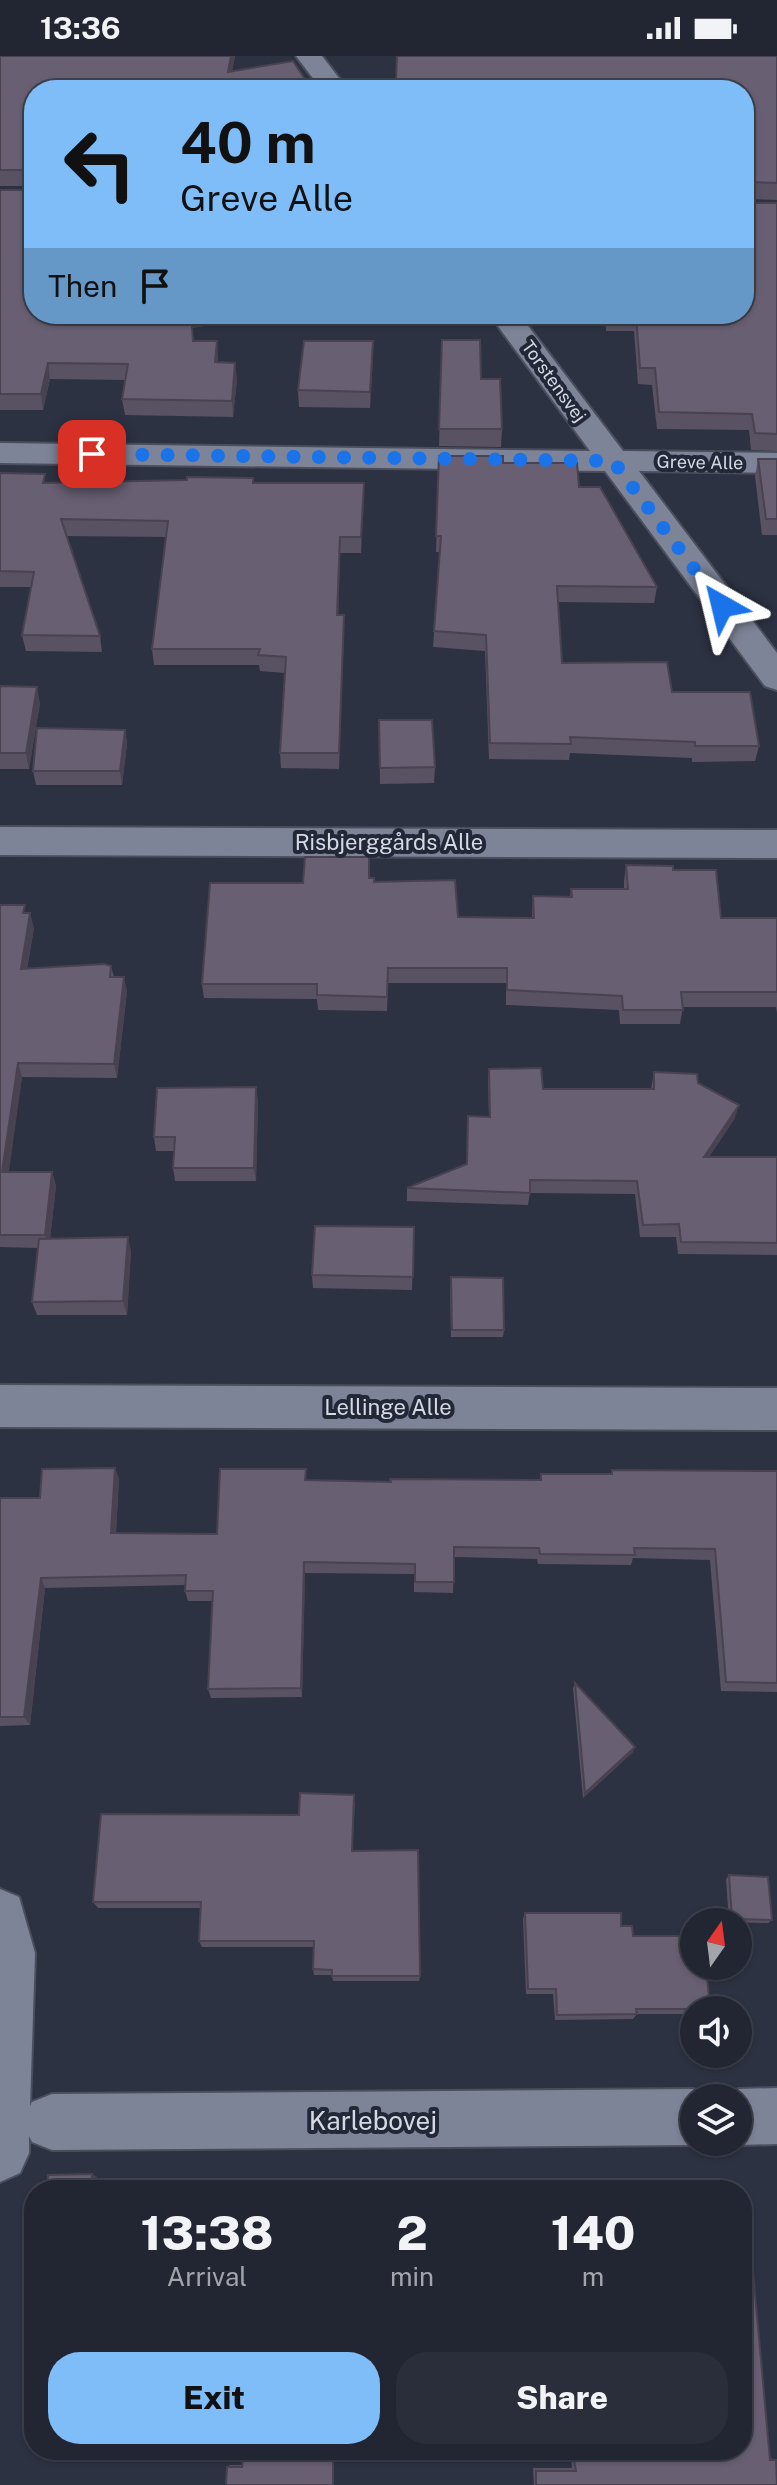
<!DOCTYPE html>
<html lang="en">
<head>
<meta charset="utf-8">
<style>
  :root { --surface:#222632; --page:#2a2e3a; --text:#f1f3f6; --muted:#a2a5ac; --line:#3f434d; --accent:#7fbdf9 }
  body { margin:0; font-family:"Public Sans",sans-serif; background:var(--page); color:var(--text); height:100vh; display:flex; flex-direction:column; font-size:30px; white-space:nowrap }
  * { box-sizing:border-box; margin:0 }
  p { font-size:26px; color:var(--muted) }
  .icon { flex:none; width:44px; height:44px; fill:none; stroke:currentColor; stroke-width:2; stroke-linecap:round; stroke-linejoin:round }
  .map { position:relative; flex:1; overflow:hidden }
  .panel { position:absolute; left:24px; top:2124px; width:728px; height:280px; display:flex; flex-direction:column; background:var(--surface); border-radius:32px; box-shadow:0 2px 6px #0004,0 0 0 2px var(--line) }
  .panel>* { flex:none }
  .top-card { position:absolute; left:24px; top:24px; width:730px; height:244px; border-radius:32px; box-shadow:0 2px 6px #0004,0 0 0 2px var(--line); background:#7fbdf9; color:#111; overflow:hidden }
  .needle { width:52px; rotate:14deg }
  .fabs { position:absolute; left:680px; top:1852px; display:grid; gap:16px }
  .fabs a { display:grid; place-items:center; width:72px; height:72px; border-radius:50%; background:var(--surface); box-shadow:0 2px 6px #0004,0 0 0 2px var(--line); font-size:40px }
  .pin { position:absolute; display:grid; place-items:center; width:68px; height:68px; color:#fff; margin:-34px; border-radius:16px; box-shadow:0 4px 12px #0006 }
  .me { position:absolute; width:88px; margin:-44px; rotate:323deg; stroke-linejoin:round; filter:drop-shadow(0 0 6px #0008) }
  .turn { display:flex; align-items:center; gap:28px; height:168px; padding:0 24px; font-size:36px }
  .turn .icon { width:104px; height:104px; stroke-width:2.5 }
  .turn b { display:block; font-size:56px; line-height:68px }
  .then { display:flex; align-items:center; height:76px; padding:0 24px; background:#0003; gap:16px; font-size:30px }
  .eta { display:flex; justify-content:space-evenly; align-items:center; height:136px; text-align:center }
  .eta b { font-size:48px; font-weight:800; line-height:56px }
  .action { display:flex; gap:16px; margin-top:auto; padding:16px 24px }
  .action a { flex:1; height:92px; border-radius:32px; background:var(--accent); color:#111; font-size:32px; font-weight:800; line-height:92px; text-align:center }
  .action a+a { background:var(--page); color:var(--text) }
  .status { display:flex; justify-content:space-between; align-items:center; height:56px; padding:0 40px; background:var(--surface); direction:ltr }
  .status svg { height:22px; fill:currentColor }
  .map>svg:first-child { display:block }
</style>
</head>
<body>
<div class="status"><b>13:36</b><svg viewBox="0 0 49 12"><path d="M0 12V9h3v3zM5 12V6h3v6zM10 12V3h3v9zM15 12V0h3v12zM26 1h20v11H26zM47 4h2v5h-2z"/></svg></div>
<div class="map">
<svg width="777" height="2429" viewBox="0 0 777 2429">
  <rect width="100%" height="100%" fill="#2d3243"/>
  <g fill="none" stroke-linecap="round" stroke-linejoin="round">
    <!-- minor casing -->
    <g stroke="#4b4f5d" stroke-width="4">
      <g id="minor">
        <polygon points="296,0 322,0 348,34 322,34"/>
        <polygon points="489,258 519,258 623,395 777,397 777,417 639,415 777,597 777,634 765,630 605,415 0,407 0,387 590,395"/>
        <polygon points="0,771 777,774 777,802 0,799"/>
        <polygon points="0,1329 777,1332 777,1374 0,1371"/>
        <polygon points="0,1833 19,1841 35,1897 30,2050 32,2046 52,2038 694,2033 715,2042 694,2042 694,2086 702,2086 694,2089 52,2094 32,2086 29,2080 29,2097 20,2117 0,2126"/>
        <polygon points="777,2032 777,2088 738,2089 730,2086 738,2086 738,2042 718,2041 738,2033"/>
      </g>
    </g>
    <!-- minor -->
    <use href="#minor" fill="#7e8498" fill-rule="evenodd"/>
  </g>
  <!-- wall -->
  <g fill="#595262">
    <polygon points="0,0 235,0 232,15 312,34 34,34 221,267 192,272 194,285 218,301 218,306 237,323 233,361 125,359 122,343 125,324 50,323 43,354 0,354 0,134 33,134 33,130 0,130"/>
    <polygon points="777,0 777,144 745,143 745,147 777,147 777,395 751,394 749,374 657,373 652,329 638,328 634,275 606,275 605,261 558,261 558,258 744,258 744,34 395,34 396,24"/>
    <polygon points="442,284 481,323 502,373 501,391 439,390"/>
    <polygon points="373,285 370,352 299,351 298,334"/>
    <polygon points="439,400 503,407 579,431 657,531 654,547 558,546 562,607 672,636 759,690 755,705 692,706 692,702 570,697 569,704 489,703 485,595 433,591 440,496 436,496"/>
    <polygon points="758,403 777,403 777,479 762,479 755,420"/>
    <polygon points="0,417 47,427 364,427 361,497 340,497 338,559 344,575 339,713 281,712 280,697 285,617 260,615 259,609 154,609 152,593 166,481 66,480 100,580 102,596 26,595 22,579 31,531 0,531"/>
    <polygon points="0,630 40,647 29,713 0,713"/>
    <polygon points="379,664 435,711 434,727 380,728"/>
    <polygon points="125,674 127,688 122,729 36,729 33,715"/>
    <polygon points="626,809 673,814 721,862 777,862 777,957 776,951 683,951 680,968 620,968 619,954 506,949 506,927 388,927 387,955 318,954 317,943 204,942 202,928 303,827 374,826 458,861 532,862 533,840 570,841 571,833 624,833 624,825"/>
    <polygon points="0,849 26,857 34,872 27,913 111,910 114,921 127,935 117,1022 22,1021 8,1116 52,1116 56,1130 50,1182 131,1195 127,1259 37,1259 32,1246 38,1192 0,1191"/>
    <polygon points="489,1013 543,1033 651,1033 654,1016 698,1027 735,1062 709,1101 777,1101 777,1199 678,1198 676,1181 640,1181 635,1138 530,1137 528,1149 407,1145 407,1132 467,1108 489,1061 488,1026"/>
    <polygon points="258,1044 256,1125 175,1125 173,1112 174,1095 156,1095 154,1081"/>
    <polygon points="414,1171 412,1234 313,1232 312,1219"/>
    <polygon points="450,1229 504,1274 503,1281 451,1281"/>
    <polygon points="115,1412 119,1423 116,1477 217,1478 307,1424 391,1426 540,1424 541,1418 611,1418 612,1414 777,1415 777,1636 721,1635 710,1504 633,1502 631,1509 538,1508 537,1503 454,1501 453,1537 414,1536 414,1518 305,1517 302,1641 211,1642 208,1633 212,1545 188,1545 185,1535 185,1529 45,1532 30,1669 0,1670 0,1442 40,1442"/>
    <polygon points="575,1627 633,1696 583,1742 573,1632"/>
    <polygon points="355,1746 352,1795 420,1920 419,1925 333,1925 332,1919 314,1919 313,1913 314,1891 202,1891 199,1885 200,1852 98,1852 93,1846 299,1759"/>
    <polygon points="729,1819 772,1864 768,1867 729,1866 726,1823"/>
    <polygon points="525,1857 621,1870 710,1953 709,1954 694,1954 694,1958 637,1958 633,1963 555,1964 553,1938 526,1938 523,1863"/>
    <polygon points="243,2394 318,2394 318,2401 334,2402 334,2429 226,2429 227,2411 230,2409 242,2409"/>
    <polygon points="658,2394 742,2394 770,2402 776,2404 777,2429 534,2429 533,2412 572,2412 571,2402 659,2401"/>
  </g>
  <!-- shaded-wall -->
  <g fill="#494250">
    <polygon points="231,0 235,0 229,31 228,16"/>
    <polygon points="191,258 222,258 221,267 192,272"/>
    <polygon points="217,285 218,301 217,322 215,306"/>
    <polygon points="373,285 373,301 370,352 370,336"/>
    <polygon points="48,307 50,323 43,354 41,338"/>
    <polygon points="235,307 237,323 233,361 232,345"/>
    <polygon points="364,427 364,444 361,497 361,481"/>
    <polygon points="340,481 340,497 338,575 337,559"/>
    <polygon points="344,559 344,575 339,713 339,697"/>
    <polygon points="37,631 40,647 29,713 26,697"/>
    <polygon points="125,674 127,688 122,729 120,715"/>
    <polygon points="30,857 34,872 24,928 21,913"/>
    <polygon points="124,921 127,935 117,1022 114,1008"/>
    <polygon points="18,1007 22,1021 7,1130 2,1116"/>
    <polygon points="256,1031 258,1044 256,1125 254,1112"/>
    <polygon points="739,1049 735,1062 700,1114 704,1101"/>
    <polygon points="52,1116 56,1130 49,1192 45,1179"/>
    <polygon points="128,1181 131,1195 127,1259 123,1245"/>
    <polygon points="115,1412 119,1423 115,1488 111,1477"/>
    <polygon points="304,1506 305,1517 302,1641 301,1632"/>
    <polygon points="41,1522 45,1532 30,1669 24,1661"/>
    <polygon points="635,1691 633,1696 583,1742 585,1737"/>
    <polygon points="92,2118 97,2121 96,2134 91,2134"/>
  </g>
  <!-- building -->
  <g fill="#685f72" stroke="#494250" stroke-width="2">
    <polygon points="0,0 231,0 228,16 293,5 312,34 34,34 34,258 191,258 193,285 217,285 215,306 235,307 232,345 122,343 128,308 48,307 41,338 0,338 0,134 33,134 34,114 0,114"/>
    <polygon points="397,0 777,0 777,127 745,126 745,147 777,147 777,378 755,377 752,358 659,356 655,312 640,312 636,259 608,258 744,258 744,117 747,117 745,97 744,97 744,34 430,34 429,24 396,24"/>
    <polygon points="442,284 480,284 481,323 500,323 502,373 439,373"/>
    <polygon points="304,285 373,285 370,336 298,334"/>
    <polygon points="439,400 503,400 503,407 577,407 579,431 600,431 657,531 557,530 562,607 667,606 672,636 750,636 759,690 695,690 695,686 570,681 571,688 490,687 486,579 434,575 441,480 436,480"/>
    <polygon points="758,403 777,403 777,463 766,463"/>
    <polygon points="0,417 45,418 43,427 187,424 187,421 253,422 253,427 364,427 361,481 340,481 337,559 344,559 339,697 280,697 286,601 258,599 260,593 152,593 168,465 61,463 100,580 22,579 34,516 0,515"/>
    <polygon points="0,630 37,631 26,697 0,697"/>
    <polygon points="379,664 432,664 435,711 380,712"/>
    <polygon points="37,672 125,674 120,715 33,715"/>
    <polygon points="305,801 369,801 369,822 374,822 374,826 455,824 458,861 534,862 533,840 572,841 571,833 628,833 626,809 673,810 673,814 716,814 721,862 777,862 777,936 681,936 683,954 623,954 622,940 507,934 507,912 388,912 387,941 317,939 317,928 202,928 210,827 303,827"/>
    <polygon points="0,849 25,849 23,857 30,857 21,913 104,908 111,910 110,921 124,921 114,1008 18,1007 2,1116 52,1116 45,1179 0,1179"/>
    <polygon points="541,1012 543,1033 654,1033 654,1016 697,1018 698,1027 739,1049 704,1101 777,1101 777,1187 681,1186 679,1168 643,1169 637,1125 530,1124 530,1137 407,1132 467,1108 468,1060 490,1061 489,1013"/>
    <polygon points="256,1031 254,1112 173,1112 175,1081 154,1081 157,1032"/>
    <polygon points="315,1170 414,1171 413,1221 312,1219"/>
    <polygon points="128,1181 123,1245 32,1246 39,1183"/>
    <polygon points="451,1221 503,1222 504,1274 452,1274"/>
    <polygon points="115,1412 111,1477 217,1478 220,1413 306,1413 305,1424 391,1426 390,1423 541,1424 541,1418 612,1418 612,1414 777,1415 777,1627 726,1626 715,1493 634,1492 635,1499 540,1498 539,1492 454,1491 454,1526 415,1526 415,1508 304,1506 301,1632 208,1633 213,1535 185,1535 186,1519 41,1522 24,1661 0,1661 0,1442 40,1442 42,1413"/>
    <polygon points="575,1627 635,1691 585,1737"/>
    <polygon points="300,1737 354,1739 352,1795 418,1794 420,1920 332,1920 332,1914 313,1913 314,1885 199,1885 201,1846 93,1846 101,1758 299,1759"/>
    <polygon points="729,1819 768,1821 772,1864 732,1863"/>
    <polygon points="525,1857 621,1857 621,1870 632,1870 633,1880 694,1880 694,1910 706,1910 710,1953 636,1953 637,1958 557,1959 556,1933 528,1933"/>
    <polygon points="92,2118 91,2134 47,2134 48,2119"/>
    <polygon points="742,2149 747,2149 770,2404 776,2404 777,2429 536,2429 536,2415 576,2415 574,2404 664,2404 663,2394 742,2394"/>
    <polygon points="243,2394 317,2394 317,2404 333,2404 333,2429 226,2429 227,2411 242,2411"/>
  </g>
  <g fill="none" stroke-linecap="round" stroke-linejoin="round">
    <!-- route -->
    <polyline stroke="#1a73e8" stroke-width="14" stroke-dasharray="0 25.2" points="92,398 613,405 722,550"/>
  </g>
  <g text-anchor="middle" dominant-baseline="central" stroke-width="8" stroke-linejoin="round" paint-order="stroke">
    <!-- far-street labels -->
    <g font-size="18" fill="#d5d9e4" stroke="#232838">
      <text transform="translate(554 325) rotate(54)">Torstensvej</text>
      <text transform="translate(700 406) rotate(1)">Greve Alle</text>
    </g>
    <!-- street labels -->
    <g font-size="22" fill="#d5d9e4" stroke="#232838">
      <text x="389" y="786">Risbjerggårds Alle</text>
      <text x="388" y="1351">Lellinge Alle</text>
    </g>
    <!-- near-street labels -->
    <g font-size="26" fill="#d5d9e4" stroke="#232838">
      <text x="373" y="2064">Karlebovej</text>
    </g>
  </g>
</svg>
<div class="fabs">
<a><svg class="needle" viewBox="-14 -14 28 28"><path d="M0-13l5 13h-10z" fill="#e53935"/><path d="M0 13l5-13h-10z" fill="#a2a5ac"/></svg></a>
<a><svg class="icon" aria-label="sound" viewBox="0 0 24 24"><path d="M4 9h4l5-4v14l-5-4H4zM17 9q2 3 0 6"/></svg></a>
<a><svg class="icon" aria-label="layers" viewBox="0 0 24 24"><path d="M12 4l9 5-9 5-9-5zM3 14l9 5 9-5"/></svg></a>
</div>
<div class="pin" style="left:92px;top:398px;background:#d93025"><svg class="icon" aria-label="arrive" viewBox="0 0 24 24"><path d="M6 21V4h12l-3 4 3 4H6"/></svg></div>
<svg class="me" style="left:722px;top:550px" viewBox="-20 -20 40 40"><path d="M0-17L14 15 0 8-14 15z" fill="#1a73e8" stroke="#fff" stroke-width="4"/></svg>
<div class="top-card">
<div class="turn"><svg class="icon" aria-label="left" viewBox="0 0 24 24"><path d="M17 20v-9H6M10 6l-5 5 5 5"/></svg><div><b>40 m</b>Greve Alle</div></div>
<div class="then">Then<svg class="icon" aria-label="arrive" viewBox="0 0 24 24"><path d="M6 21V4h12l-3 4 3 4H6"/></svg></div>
</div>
<section class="panel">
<div class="eta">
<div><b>13:38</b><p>Arrival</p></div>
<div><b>2</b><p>min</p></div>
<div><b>140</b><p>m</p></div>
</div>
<div class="action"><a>Exit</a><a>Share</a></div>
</section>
</div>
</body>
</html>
